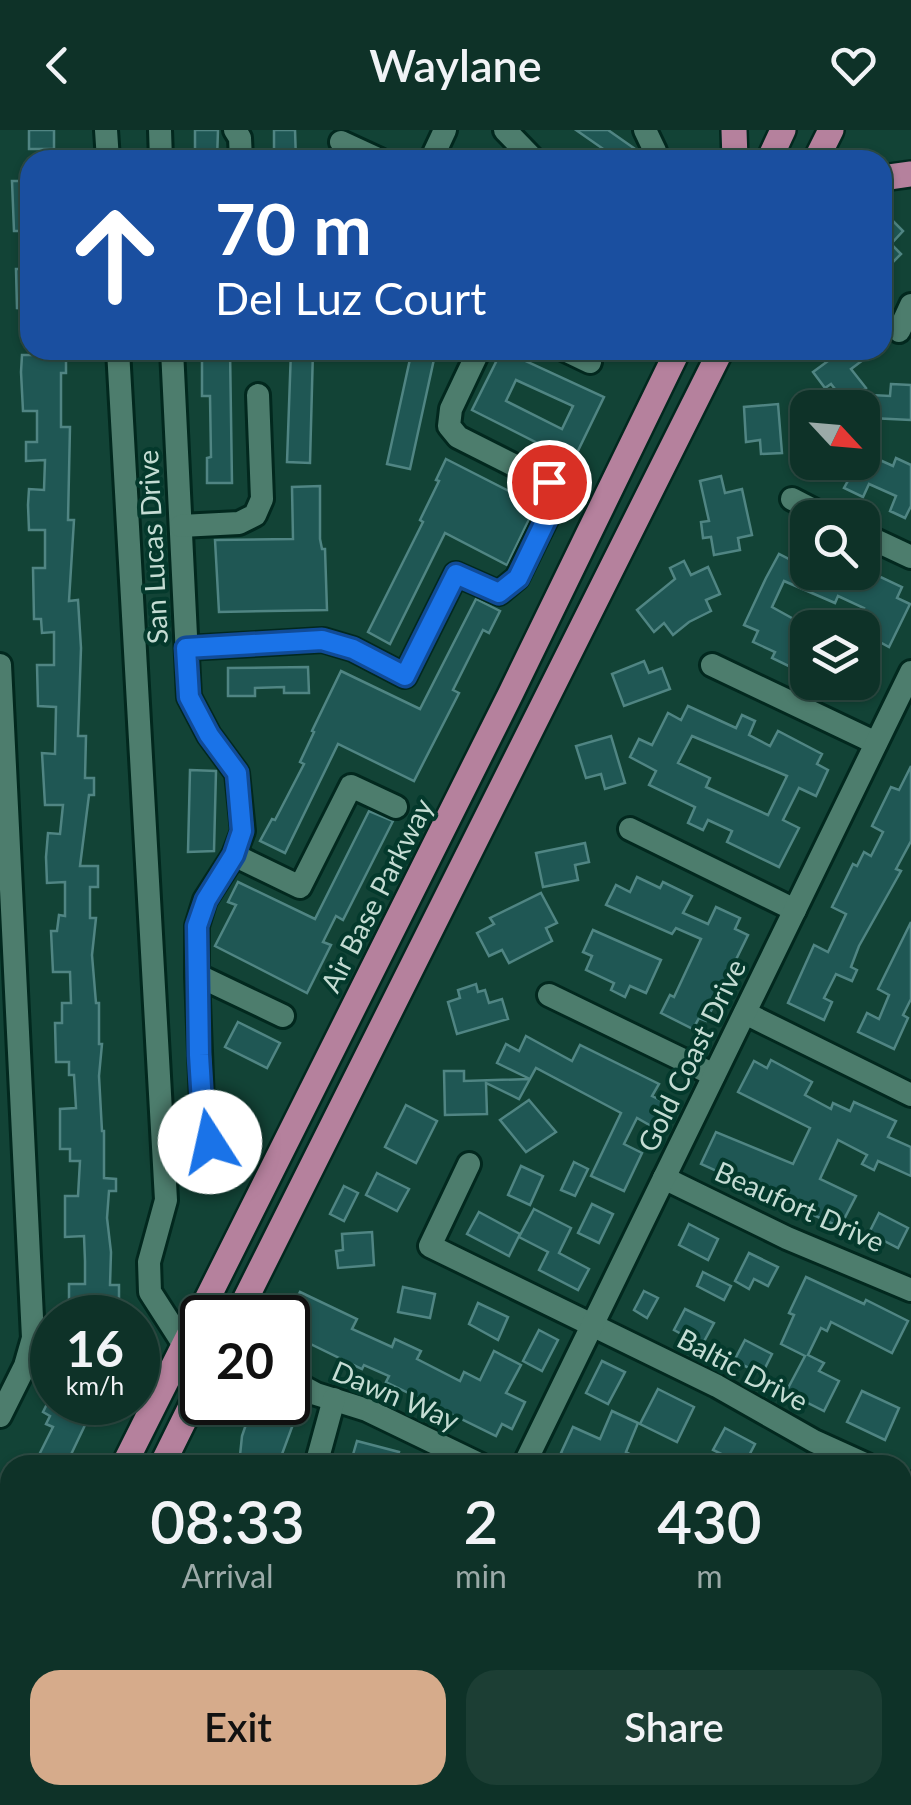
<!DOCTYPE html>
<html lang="en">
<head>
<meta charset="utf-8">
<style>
  :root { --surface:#0e3228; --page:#1c3e34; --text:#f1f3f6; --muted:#9baaa8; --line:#2e4d45; --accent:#d6ab8b }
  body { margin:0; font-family:Lato,sans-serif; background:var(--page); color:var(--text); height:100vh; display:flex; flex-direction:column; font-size:38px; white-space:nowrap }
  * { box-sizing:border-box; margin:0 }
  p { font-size:32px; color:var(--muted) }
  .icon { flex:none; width:55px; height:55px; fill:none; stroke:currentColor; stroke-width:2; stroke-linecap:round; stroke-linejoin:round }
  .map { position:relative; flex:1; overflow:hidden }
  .side { position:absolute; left:0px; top:1325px; width:912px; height:350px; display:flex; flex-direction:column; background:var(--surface); border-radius:30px 30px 0 0; box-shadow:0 2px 8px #0004,0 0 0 2px var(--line) }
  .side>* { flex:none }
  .guide { position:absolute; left:20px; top:20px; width:872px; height:210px; border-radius:30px; box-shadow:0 2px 8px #0004,0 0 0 2px var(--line); background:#1a4fa0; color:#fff; overflow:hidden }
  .needle { width:65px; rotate:116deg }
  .controls { position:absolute; left:790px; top:260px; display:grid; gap:20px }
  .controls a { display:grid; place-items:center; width:90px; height:90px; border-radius:20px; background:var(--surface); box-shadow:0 2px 8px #0004,0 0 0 2px var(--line); font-size:50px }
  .speed { position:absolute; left:30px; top:1165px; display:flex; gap:20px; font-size:50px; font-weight:700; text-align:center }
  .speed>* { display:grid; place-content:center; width:130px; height:130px; border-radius:50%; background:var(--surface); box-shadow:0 2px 8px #0004,0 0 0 2px var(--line); line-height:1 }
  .speed small { font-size:25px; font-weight:400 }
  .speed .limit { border:5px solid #111; border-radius:15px; background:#fff; color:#111 }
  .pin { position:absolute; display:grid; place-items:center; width:85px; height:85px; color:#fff; margin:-42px; border:5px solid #fff; border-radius:50%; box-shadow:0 2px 10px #0007 }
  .me { position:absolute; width:110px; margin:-55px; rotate:350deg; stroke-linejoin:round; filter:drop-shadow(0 0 8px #0008) }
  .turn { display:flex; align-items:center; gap:35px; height:210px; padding:0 30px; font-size:45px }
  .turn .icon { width:130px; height:130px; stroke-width:2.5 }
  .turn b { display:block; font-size:70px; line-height:85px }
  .eta { display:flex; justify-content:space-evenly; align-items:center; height:170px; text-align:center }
  .eta b { font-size:60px; font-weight:600; line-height:70px }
  .action { display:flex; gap:20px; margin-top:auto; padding:20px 30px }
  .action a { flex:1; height:115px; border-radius:30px; background:var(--accent); color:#111; font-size:40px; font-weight:600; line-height:115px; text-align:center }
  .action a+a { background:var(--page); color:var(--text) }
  header { display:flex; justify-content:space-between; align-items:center; height:130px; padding:0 30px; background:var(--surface); font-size:45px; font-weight:600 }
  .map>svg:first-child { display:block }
</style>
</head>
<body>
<header><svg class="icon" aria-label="back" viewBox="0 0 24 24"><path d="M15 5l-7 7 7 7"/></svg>Waylane<svg class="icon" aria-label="heart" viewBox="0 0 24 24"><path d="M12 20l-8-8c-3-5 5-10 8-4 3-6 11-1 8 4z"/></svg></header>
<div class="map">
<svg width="911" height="1675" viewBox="0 0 911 1675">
  <rect width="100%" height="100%" fill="#124336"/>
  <!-- green -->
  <polygon fill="#66412b" points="0,1610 10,1616 10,1665 125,1665 173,1675 0,1675"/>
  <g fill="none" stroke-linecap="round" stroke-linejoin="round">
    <!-- stream -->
    <polyline stroke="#0a2532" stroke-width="5" points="12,1671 21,1675"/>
  </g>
  <!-- building -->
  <g fill="#1f5754" stroke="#508583" stroke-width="2.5" fill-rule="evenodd">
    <rect x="29" y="0" width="25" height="19"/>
    <polygon points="195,0 218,0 217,30 195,30"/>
    <polygon points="274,0 295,0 296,30 274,30"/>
    <polygon points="576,0 608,0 638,21 631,30 604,30 609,23"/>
    <polygon points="12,51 30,51 30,101 14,101"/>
    <polygon points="882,80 903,101 891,114 901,124 889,136 882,130"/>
    <polygon points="16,139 30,139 30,179 17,178"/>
    <polygon points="39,220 66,220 66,243 61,243 61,297 70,297 68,390 74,390 69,471 78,470 81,518 78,606 86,606 85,648 94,648 94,665 89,665 80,736 98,736 98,757 90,757 90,788 96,788 92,825 96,873 99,873 99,914 102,914 99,946 102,1001 104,1001 104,1048 116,1049 116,1061 109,1061 107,1088 111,1122 110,1155 119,1155 119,1170 113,1170 113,1188 70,1188 69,1170 69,1154 85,1154 85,1131 84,1106 65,1107 65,1066 78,1066 80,1031 70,1031 70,1019 60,1019 60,979 76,978 74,945 69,945 69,932 56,932 55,893 62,893 62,873 71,873 70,842 53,842 51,801 57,801 59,785 65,786 65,752 47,753 46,727 48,703 60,704 63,675 45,675 42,623 55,624 56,577 38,576 37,535 54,535 54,502 42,503 41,489 34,489 33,438 45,438 45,400 29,400 28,375 29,359 44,360 45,330 26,331 26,312 37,312 37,281 23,281 21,242 22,225 38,225"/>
    <polygon points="202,220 230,220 232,353 207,353 207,328 211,327 210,266 202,266"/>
    <polygon points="291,220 313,220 310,333 287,332"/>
    <polygon points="412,220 436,220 410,339 387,334"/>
    <path d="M502 220 604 267 573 331 472 280ZM516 250 573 276 562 299 506 271Z"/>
    <polygon points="843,220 855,220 863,230 851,239 866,258 846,273 831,254 825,258 813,242"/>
    <polygon points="891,254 911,255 911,290 871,288 872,265 890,266"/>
    <polygon points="778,274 782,323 761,324 760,310 746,312 744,277"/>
    <polygon points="862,322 893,336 896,328 911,335 911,376 905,388 890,381 896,366 869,354 863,367 844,358 850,347 820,332 862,332"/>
    <polygon points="446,329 536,375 507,435 445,403 390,514 368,502 423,392 420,390 439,351 436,350"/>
    <polygon points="721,346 725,363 742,359 752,405 738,408 740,420 714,425 711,407 703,408 701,392 709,391 700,351"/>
    <polygon points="320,356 320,409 322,419 325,419 327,480 219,482 215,410 293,409 292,357"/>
    <polygon points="808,403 808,442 870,442 902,457 897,468 910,474 889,517 874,509 862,531 862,498 855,498 864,478 838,466 835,473 784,451 772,477 808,497 808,529 801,542 772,528 775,522 753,512 758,501 744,495 766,448 779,424 793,431"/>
    <polygon points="684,431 691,445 708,437 720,464 706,470 711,481 689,492 673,505 664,493 654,502 637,480 675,449 670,438"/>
    <polygon points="476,469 500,481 489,503 483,500 453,560 459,563 414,651 338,614 285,723 260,711 272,689 275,690 304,634 300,632 314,602 312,601 341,541 420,579"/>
    <polygon points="644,531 649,543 662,538 670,559 624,576 612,544"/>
    <polygon points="862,534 877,542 862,570"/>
    <polygon points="308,537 309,563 284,563 284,557 255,558 255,566 228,566 228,538"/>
    <polygon points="822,552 857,552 849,567"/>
    <path d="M688 576 736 598 742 585 755 591 749 605 770 616 778 601 822 624 817 634 828 640 816 666 799 658 783 690 799 698 779 737 727 712 732 701 708 690 703 700 688 693 695 677 649 655 656 641 630 627 639 609 652 615 668 583 681 590ZM692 606 787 646 768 685 706 657 710 648 678 633Z"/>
    <polygon points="611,606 625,653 605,659 601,644 586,648 576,616"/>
    <polygon points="911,636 911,711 896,739 901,741 859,816 851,837 857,840 852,851 836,844 824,868 832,872 824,890 788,873 814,815 828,822 846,784 832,777 853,734 857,736 864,722 871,726 883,702 872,696 891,657 899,660"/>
    <polygon points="190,640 216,641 214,721 188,722"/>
    <polygon points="369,681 393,691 343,790 336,786 323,812 331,815 307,863 215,816 236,775 228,772 238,752 315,789"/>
    <polygon points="585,713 589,732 575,735 578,750 543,757 536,723"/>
    <polygon points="637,747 660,758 663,752 692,766 683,783 708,794 716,777 740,788 735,799 748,805 706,891 699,888 693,899 661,883 670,865 674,867 701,809 676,798 672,804 606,775 616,755 630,762"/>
    <polygon points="541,763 557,793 546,798 552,811 509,833 502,820 489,826 477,803 494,794 490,788"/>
    <polygon points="911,792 911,869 903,885 908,888 894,919 858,902 867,883 879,889 889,865 878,859"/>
    <polygon points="593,800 661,830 646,863 630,856 625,867 611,860 614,853 586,840 592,826 583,822"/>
    <polygon points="476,854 478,862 485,860 489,873 502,869 508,889 457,904 448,872 460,868 458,860"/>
    <polygon points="238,892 280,913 267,938 225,917"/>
    <polygon points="526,906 572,931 580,915 659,954 652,966 666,973 653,997 637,988 624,1014 642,1023 624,1061 591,1046 621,983 536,938 519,969 486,953 487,984 445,985 444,941 464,941 464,951 530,949 497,933 506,914 519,921"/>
    <polygon points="771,930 812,952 805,965 831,979 833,973 850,981 854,972 896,991 888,1007 911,1017 911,1046 878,1031 874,1040 862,1034 867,1025 838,1010 820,1049 856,1066 840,1097 701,1034 716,1002 793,1034 810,998 738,962 754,931 767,938"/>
    <polygon points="529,970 556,1002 526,1022 500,990"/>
    <polygon points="406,975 437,991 416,1033 385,1017"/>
    <polygon points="574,1032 588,1039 575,1066 561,1060"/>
    <polygon points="521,1036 543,1046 530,1075 508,1065"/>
    <polygon points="377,1043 409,1059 397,1081 366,1065"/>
    <polygon points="344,1056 358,1063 344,1091 330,1084"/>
    <polygon points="592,1074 613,1084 599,1113 578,1103"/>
    <polygon points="534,1079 571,1098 559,1123 589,1139 578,1160 539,1140 548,1122 519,1107"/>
    <polygon points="479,1082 520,1104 509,1126 467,1104"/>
    <polygon points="879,1083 908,1098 898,1118 869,1103"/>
    <polygon points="689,1094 718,1109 708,1130 679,1115"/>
    <polygon points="372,1102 374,1135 338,1138 336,1121 343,1120 342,1104"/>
    <polygon points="749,1123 778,1137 768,1156 754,1149 749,1159 735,1151"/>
    <polygon points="703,1142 731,1156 724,1170 697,1156"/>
    <polygon points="806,1147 864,1174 866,1170 908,1191 892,1223 831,1192 827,1201 821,1198 808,1225 824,1233 819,1241 839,1251 824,1281 786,1262 805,1226 781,1214 794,1185 789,1183"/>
    <polygon points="403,1157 435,1164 430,1188 398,1182"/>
    <polygon points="644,1161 658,1168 647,1188 634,1180"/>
    <polygon points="300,1162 357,1189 352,1199 392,1217 395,1209 421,1221 417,1229 460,1251 464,1242 480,1250 494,1221 521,1235 506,1263 525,1272 512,1299 502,1294 496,1306 386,1252 389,1246 364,1235 362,1239 288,1203 287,1188"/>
    <polygon points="478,1173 508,1187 498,1210 469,1194"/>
    <polygon points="685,1179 714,1193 702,1215 674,1200"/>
    <polygon points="539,1200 558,1210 542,1241 523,1231"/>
    <polygon points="745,1210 772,1224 762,1244 734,1231"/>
    <polygon points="602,1231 625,1242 608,1274 586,1263"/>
    <polygon points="658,1259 694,1277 677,1312 640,1294"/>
    <polygon points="862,1261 899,1278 885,1310 847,1292"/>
    <polygon points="48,1272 96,1272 66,1335 34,1335 53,1297 46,1294 50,1286 43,1282"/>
    <polygon points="253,1274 295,1289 278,1335 239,1335 242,1306"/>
    <polygon points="612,1281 638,1293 626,1322 651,1335 565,1335 569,1327 561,1323 573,1297 600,1309"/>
    <polygon points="725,1298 755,1314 744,1335 713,1320"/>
    <polygon points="357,1311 399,1322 396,1335 350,1335"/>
  </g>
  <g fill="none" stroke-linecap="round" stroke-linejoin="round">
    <!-- minor casing -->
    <g stroke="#02281e" stroke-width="28">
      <g id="minor">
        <polyline points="106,0 108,30"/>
        <polyline points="160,0 161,30"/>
        <polyline points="235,0 240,8 241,30"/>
        <polyline points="505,0 534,30"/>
        <polyline points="645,0 655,21 654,30"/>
        <polyline points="341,12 380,30"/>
        <polyline points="431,30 445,0"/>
        <polyline points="899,201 911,175"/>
        <polyline points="118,220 166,1070 149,1132 150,1162 184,1215"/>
        <polyline points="172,220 189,567 209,605 237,643 243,701 234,725 205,770 197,796 197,845 283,886"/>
        <polyline points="565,220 590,232"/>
        <polyline points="792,369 829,388"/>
        <polyline points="181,396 239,393 255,385 262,369 258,265"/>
        <polyline points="862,404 911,427"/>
        <polyline points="187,518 323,510 353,519 405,546 456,444 499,463 517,448 556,369 549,353 458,307 449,296 451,279 479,220"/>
        <polyline points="0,535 33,1208 25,1236 0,1286"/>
        <polyline points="712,535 876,613"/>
        <polyline points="630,699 795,780"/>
        <polyline points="234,725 300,757 351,656 396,677"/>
        <polyline points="197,845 202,973 210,989 210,1013"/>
        <polyline points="549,865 714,945"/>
        <polyline points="745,883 911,965"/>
        <polyline points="469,1034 430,1116 717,1256 814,1311 867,1335"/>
        <polyline points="664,1048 787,1108 911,1160"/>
        <polyline points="288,1249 316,1264 367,1280 481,1335"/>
        <polyline points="316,1335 334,1269"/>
        <polyline points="524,1335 911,542"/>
        <polyline points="902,1351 911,1355"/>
        <polyline points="902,1613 911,1610"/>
      </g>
    </g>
    <!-- major casing -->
    <g stroke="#02281e" stroke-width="30">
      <g id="major">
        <polyline points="734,0 735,30"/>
        <polyline points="769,30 783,0"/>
        <polyline points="816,30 831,0"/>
        <polyline points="882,48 911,44"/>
        <polyline points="236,1188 721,220"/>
        <polyline points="124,1335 511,563 678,220"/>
        <polyline points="162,1335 202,1254"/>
        <polyline points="0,1582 10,1562"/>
        <polyline points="0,1657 10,1637"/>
      </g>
    </g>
    <!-- minor -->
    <use href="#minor" stroke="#4d7d6d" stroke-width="22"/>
    <!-- major -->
    <use href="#major" stroke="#b5819d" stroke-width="25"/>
  </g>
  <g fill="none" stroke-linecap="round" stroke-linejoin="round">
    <!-- route casing -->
    <g stroke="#114b97" stroke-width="25">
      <polyline id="route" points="210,1012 210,989 202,973 199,925 197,796 206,770 234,725 242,701 237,643 209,605 189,567 186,518 322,510 353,519 405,546 456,444 499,463 518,448 556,369 549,352"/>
    </g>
    <!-- route -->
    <use href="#route" stroke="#1a73e8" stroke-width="18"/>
  </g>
  <g text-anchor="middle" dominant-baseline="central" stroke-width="8" stroke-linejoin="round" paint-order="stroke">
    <!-- street labels -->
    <g font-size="28" fill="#c4dcd3" stroke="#04392c">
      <text transform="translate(152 417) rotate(-93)">San Lucas Drive</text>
      <text transform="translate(376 765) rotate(-63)">Air Base Parkway</text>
      <text transform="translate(691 925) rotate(-64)">Gold Coast Drive</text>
      <text transform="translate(800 1076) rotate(24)">Beaufort Drive</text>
      <text transform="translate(743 1239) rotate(28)">Baltic Drive</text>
      <text transform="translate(396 1265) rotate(23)">Dawn Way</text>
    </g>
  </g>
</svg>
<div class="controls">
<a><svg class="needle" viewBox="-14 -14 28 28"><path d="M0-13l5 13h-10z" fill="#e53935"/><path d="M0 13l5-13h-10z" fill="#9baaa8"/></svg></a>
<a><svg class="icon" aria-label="search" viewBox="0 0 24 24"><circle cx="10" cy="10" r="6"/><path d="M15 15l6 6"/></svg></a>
<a><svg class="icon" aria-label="layers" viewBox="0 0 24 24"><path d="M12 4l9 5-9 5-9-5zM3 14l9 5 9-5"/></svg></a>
</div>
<div class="speed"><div>16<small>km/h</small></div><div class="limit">20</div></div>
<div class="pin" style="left:549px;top:352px;background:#d93025"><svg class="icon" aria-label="arrive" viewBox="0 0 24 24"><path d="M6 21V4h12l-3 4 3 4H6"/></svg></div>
<svg class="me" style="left:210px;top:1012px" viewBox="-20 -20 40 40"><circle r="19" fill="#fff"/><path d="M0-13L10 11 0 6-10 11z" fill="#1a73e8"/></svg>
<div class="guide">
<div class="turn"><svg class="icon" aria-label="ahead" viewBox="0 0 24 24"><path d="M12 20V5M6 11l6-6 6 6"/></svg><div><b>70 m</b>Del Luz Court</div></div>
</div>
<section class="side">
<div class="eta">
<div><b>08:33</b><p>Arrival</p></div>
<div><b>2</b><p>min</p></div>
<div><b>430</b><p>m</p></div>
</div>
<div class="action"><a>Exit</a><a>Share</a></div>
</section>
</div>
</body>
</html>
